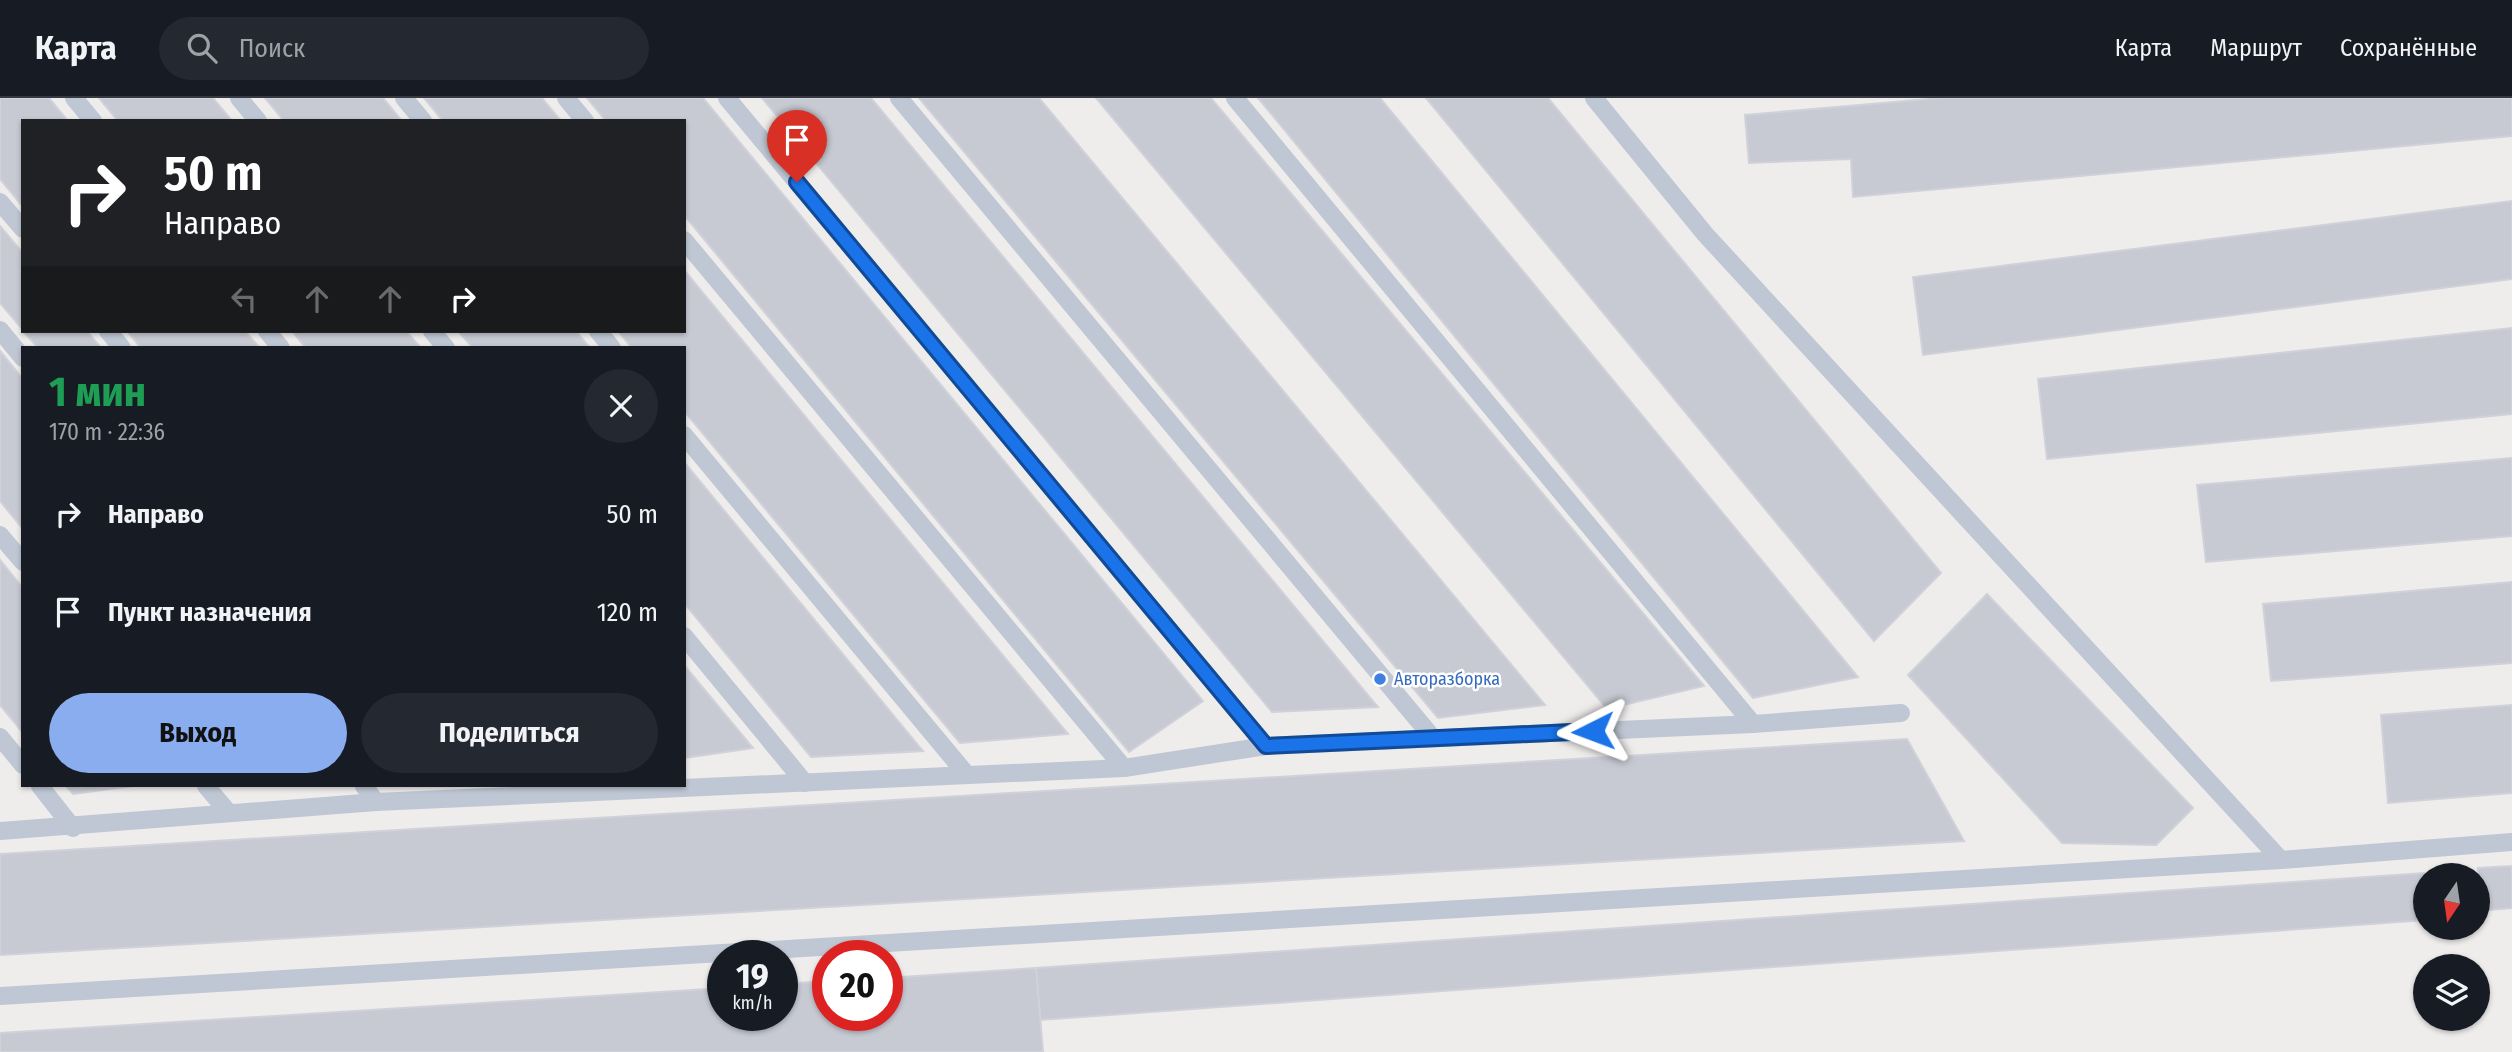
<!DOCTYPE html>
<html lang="ru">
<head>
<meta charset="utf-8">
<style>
  :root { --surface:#171b24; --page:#242831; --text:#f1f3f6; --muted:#9ea1a6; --line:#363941; --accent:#8aadf0 }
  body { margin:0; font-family:"Fira Sans Condensed",sans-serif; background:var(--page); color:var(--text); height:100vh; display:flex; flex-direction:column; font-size:26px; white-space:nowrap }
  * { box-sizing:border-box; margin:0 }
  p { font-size:23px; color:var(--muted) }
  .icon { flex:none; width:38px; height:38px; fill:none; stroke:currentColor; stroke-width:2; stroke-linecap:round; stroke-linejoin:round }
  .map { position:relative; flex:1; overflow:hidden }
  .side { position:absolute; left:21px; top:248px; width:665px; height:441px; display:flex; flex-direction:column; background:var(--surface); border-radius:0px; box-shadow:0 2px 5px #0004 }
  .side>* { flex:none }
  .guide { position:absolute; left:21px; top:21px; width:665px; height:214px; border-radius:0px; box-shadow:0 2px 5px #0004; background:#202124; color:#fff; overflow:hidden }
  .needle { width:46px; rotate:193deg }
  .buttons { position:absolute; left:2413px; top:765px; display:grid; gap:14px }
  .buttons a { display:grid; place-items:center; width:77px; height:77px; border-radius:50%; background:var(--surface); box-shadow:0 2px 5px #0004; font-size:35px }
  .speed { position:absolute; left:707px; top:842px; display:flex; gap:14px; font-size:35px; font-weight:700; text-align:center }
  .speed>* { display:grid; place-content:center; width:91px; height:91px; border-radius:50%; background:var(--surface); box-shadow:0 2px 5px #0004; line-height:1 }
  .speed small { font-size:18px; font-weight:400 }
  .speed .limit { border:10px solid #d22; background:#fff; color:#111 }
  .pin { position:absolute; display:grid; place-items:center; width:60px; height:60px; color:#fff; margin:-72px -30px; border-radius:50% 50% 50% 0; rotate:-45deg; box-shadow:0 0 7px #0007 }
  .pin .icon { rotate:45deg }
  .me { position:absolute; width:77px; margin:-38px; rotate:267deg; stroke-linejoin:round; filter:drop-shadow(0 0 5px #0008) }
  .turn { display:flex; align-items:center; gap:24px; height:147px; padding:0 28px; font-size:32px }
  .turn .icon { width:91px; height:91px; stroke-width:2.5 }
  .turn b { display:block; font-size:49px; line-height:60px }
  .lanes { display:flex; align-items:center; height:66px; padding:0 28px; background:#0003; justify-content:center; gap:35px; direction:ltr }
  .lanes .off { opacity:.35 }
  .round { display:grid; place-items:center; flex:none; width:74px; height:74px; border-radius:37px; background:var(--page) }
  .head { display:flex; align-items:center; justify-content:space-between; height:119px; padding:0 28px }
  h1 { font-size:42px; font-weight:700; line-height:52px; color:#1e9e55 }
  .primary-button { display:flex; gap:14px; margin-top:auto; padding:14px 28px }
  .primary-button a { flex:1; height:80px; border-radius:42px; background:var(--accent); color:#111; font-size:28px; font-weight:700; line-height:80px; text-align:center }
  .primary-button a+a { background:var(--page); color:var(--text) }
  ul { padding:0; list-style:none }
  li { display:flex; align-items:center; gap:21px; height:98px; padding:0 28px }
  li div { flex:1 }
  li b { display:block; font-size:26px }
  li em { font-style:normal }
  header { display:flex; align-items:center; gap:42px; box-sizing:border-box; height:98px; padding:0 35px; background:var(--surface); border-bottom:2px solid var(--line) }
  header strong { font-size:33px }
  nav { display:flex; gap:38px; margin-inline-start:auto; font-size:24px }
  .search { width:490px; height:63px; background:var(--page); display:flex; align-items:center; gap:18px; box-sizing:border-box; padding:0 24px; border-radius:38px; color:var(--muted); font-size:26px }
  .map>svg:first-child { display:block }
</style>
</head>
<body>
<header>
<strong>Карта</strong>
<div class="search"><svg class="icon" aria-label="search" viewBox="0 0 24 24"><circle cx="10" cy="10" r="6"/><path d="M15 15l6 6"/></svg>Поиск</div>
<nav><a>Карта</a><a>Маршрут</a><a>Сохранённые</a></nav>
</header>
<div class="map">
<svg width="2512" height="954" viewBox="0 0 2512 954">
  <rect width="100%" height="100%" fill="#efecec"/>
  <!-- building -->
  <g fill="#c7cad3" stroke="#d0d1d9" stroke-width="2">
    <polygon points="0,0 49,0 68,23 23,23 23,109 0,81"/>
    <polygon points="99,0 213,0 232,23 118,23"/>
    <polygon points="265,0 383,0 402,23 284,23"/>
    <polygon points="424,0 542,0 561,23 443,23"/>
    <polygon points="587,0 703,0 1203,603 1129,654 684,117 684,23 606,23"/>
    <polygon points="762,0 871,0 1378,609 1272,614"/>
    <polygon points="919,0 1039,0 1545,607 1438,620"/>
    <polygon points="1096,0 1211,0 1704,588 1607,611"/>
    <polygon points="1258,0 1380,0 1858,579 1753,600"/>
    <polygon points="1426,0 1548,0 1941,475 1874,543"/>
    <polygon points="1940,0 2512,0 2512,38 1853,99 1851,61 1749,65 1745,17"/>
    <polygon points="2512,103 2512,181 1923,257 1913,179"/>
    <polygon points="0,128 23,155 23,232 0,205"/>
    <polygon points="684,172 1068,636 960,645 684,313 684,250 632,250 618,233 684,233"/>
    <polygon points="2512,230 2512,316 2047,361 2038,281"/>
    <polygon points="23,233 87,233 101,250 38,250"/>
    <polygon points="127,233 245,233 260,250 141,250"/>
    <polygon points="292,233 406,233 421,250 306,250"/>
    <polygon points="458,233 576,233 590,250 473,250"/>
    <polygon points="0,253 23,281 23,431 0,403"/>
    <polygon points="2512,360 2512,438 2206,464 2197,387"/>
    <polygon points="684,364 923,653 811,659 684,505"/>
    <polygon points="0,462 23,490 23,635 0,607"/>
    <polygon points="2512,484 2512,565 2271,583 2263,506"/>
    <polygon points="1987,496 2193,710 2156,747 2062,745 1908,577"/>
    <polygon points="684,567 753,650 684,660"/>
    <polygon points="2512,607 2512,695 2388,705 2381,617"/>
    <polygon points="1907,641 1964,743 0,857 0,756"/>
    <polygon points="66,688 133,688 73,696"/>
    <polygon points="2512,768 2512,810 2479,813 2478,770"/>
    <polygon points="2424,775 2426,822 1040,922 1036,870"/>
    <polygon points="1036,870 1043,954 0,954 0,935 723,890 723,917 782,917 782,886 828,883 828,917 887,917 887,880"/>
  </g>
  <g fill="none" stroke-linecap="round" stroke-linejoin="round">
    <!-- lane -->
    <g stroke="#bec7d3" stroke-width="18">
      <polyline points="74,0 93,23"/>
      <polyline points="239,0 258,23"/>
      <polyline points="404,0 423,23"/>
      <polyline points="566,0 585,23"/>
      <polyline points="727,0 1266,648"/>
      <polyline points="899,0 1433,640"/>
      <polyline points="1235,0 1753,626"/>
      <polyline points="1594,0 1705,136 2281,762"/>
      <polyline points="0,104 23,131"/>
      <polyline points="684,142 1124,670"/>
      <polyline points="0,232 23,260"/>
      <polyline points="108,233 122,250"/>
      <polyline points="267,233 281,250"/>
      <polyline points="432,233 446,250"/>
      <polyline points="598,233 612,250"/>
      <polyline points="684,337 967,677"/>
      <polyline points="0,437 23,464"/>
      <polyline points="684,538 805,685"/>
      <polyline points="0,639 23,667"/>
      <polyline points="40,688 73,730"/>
      <polyline points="206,688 229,715"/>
      <polyline points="376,704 1124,670 1266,648 1753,626 1901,615"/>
      <polyline points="0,733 376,704 364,688"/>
      <polyline points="0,898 2281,762 2512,744"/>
    </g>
  </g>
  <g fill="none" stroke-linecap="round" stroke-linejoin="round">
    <!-- route casing -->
    <g stroke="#114b97" stroke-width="18">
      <polyline id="route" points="797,84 1266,648 1593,633"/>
    </g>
    <!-- route -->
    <use href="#route" stroke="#1a73e8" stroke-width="12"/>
  </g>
  <!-- markers -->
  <circle fill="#3f7fe0" stroke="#fff" stroke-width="2.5" cx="1380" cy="581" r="7"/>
  <g text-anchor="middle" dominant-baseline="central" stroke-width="5" stroke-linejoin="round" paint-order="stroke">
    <!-- shop labels -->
    <g font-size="18" fill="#366cbe" stroke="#fff" text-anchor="start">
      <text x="1394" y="581">Авторазборка</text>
    </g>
  </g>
</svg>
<div class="buttons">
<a><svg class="needle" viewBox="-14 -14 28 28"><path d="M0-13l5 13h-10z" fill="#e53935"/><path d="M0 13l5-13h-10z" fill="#9ea1a6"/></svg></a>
<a><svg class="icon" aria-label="layers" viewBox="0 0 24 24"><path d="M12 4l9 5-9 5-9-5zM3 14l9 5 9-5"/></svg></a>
</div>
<div class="speed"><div>19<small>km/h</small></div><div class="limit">20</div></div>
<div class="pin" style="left:797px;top:84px;background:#d93025"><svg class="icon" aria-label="arrive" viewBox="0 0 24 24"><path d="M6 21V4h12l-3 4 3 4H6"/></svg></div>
<svg class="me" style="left:1593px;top:633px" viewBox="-20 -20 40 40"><path d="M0-17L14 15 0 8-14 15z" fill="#1a73e8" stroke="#fff" stroke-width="4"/></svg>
<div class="guide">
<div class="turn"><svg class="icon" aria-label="right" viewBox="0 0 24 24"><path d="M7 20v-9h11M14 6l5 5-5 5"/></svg><div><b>50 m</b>Направо</div></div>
<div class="lanes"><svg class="icon off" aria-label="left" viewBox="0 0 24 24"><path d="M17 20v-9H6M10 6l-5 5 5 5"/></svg><svg class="icon off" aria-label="ahead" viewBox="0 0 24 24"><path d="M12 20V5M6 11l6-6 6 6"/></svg><svg class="icon off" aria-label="ahead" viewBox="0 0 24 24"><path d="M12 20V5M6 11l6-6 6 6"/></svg><svg class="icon" aria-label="right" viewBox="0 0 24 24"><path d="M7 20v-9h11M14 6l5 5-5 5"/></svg></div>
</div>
<section class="side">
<div class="head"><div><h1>1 мин</h1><p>170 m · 22:36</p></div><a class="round"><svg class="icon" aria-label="close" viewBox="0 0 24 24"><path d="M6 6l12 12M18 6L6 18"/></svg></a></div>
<ul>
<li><svg class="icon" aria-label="right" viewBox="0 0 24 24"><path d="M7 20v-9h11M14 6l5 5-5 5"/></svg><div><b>Направо</b></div><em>50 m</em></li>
<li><svg class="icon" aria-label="arrive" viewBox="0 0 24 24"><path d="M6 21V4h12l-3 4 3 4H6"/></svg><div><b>Пункт назначения</b></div><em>120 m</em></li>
</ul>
<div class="primary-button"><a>Выход</a><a>Поделиться</a></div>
</section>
</div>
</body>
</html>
